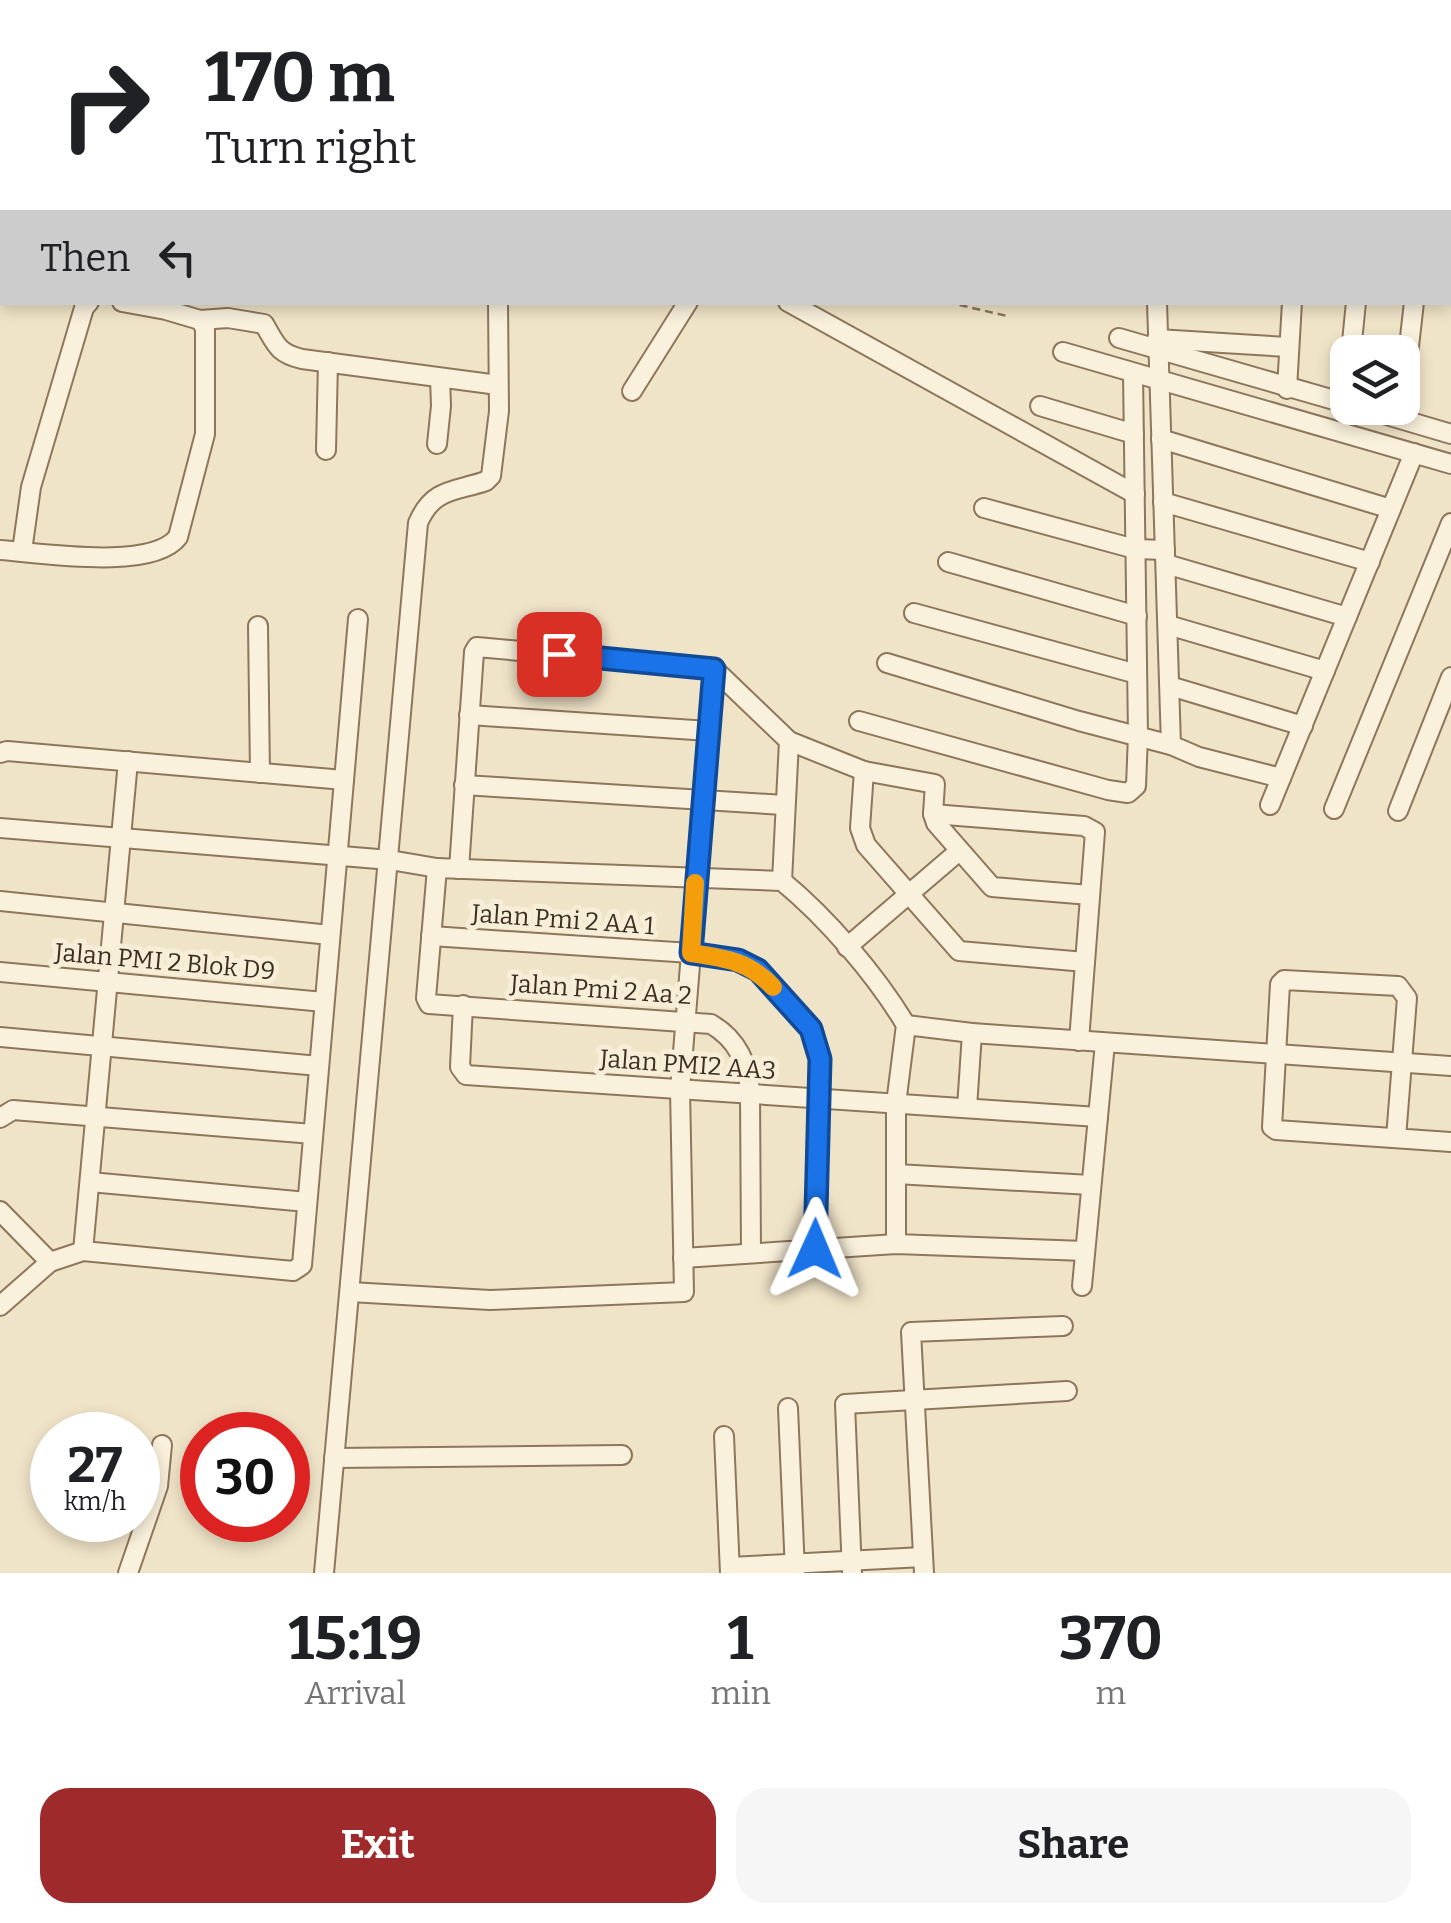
<!DOCTYPE html>
<html lang="en">
<head>
<meta charset="utf-8">
<style>
  :root { --surface:#fff; --page:#f6f6f6; --text:#202124; --muted:#757577; --accent:#9e2a2b }
  body { margin:0; font-family:Bitter,serif; background:var(--page); color:var(--text); height:100vh; display:flex; flex-direction:column; font-size:38px; white-space:nowrap }
  * { box-sizing:border-box; margin:0 }
  p { font-size:32px; color:var(--muted) }
  .icon { flex:none; width:55px; height:55px; fill:none; stroke:currentColor; stroke-width:2; stroke-linecap:round; stroke-linejoin:round }
  .map { position:relative; height:1573px; overflow:hidden }
  .details { display:flex; flex-direction:column; background:var(--surface); flex:1 }
  .details>* { flex:none }
  .top-card { position:absolute; left:0px; top:0px; width:1452px; height:305px; box-shadow:0 5px 15px #0003; background:#fff; color:var(--text); overflow:hidden }
  .fabs { position:absolute; left:1330px; top:335px; display:grid; gap:20px }
  .fabs a { display:grid; place-items:center; width:90px; height:90px; border-radius:20px; background:var(--surface); box-shadow:0 5px 15px #0003; font-size:50px }
  .speed { position:absolute; left:30px; top:1412px; display:flex; gap:20px; font-size:50px; font-weight:700; text-align:center }
  .speed>* { display:grid; place-content:center; width:130px; height:130px; border-radius:50%; background:var(--surface); box-shadow:0 5px 15px #0003; line-height:1 }
  .speed small { font-size:25px; font-weight:400 }
  .speed .limit { border:15px solid #d22; background:#fff; color:#111 }
  .pin { position:absolute; display:grid; place-items:center; width:85px; height:85px; color:#fff; margin:-42px; border-radius:20px; box-shadow:0 5px 15px #0006 }
  .me { position:absolute; width:110px; margin:-55px; rotate:1deg; stroke-linejoin:round; filter:drop-shadow(0 0 8px #0008) }
  .turn { display:flex; align-items:center; gap:35px; height:210px; padding:0 40px; font-size:45px }
  .turn .icon { width:130px; height:130px; stroke-width:2.5 }
  .turn b { display:block; font-size:70px; line-height:85px }
  .then { display:flex; align-items:center; height:95px; padding:0 40px; background:#0003; gap:20px; font-size:38px }
  .eta { display:flex; justify-content:space-evenly; align-items:center; height:170px; text-align:center }
  .eta b { font-size:60px; font-weight:700; line-height:70px }
  .button { display:flex; gap:20px; margin-top:auto; padding:20px 40px }
  .button a { flex:1; height:115px; border-radius:30px; background:var(--accent); color:#fff; font-size:40px; font-weight:700; line-height:115px; text-align:center }
  .button a+a { background:var(--page); color:var(--text) }
  .map>svg:first-child { display:block }
</style>
</head>
<body>
<div class="map">
<svg width="1451" height="1573" viewBox="0 0 1451 1573">
  <rect width="100%" height="100%" fill="#f0e4c8"/>
  <g fill="none" stroke-linecap="round" stroke-linejoin="round">
    <!-- street casing -->
    <g stroke="#8d765c" stroke-width="22">
      <g id="street">
        <polyline points="311,0 329,2"/>
        <polyline points="531,0 531,2"/>
        <polyline points="571,0 619,2"/>
        <polyline points="1305,0 1316,2"/>
        <polyline points="125,2 125,0"/>
        <polyline points="194,2 194,0"/>
        <polyline points="256,2 256,0"/>
        <polyline points="296,2 296,0"/>
        <polyline points="1177,2 1177,0"/>
        <polyline points="1341,2 1402,2"/>
        <polyline points="1450,12 1451,12"/>
        <polyline points="0,16 1,9"/>
        <polyline points="1450,75 1451,75"/>
        <polyline points="0,109 2,109"/>
        <polyline points="1450,210 1451,210"/>
        <polyline points="0,253 2,252"/>
        <polyline points="788,302 1135,494"/>
        <polyline points="1157,302 1171,745 1199,757 1281,778"/>
        <path d="M200 320 228 318 264 324C276 344 277 353 302 359L498 385"/>
        <polyline points="1119,338 1348,404"/>
        <polyline points="1157,339 1288,347"/>
        <polyline points="1063,352 1451,464"/>
        <polyline points="1351,352 1356,302"/>
        <polyline points="1287,389 1292,302"/>
        <polyline points="632,391 688,302"/>
        <polyline points="1040,406 1134,434"/>
        <polyline points="1363,408 1451,434"/>
        <polyline points="1401,417 1414,302"/>
        <polyline points="1161,439 1391,509"/>
        <polyline points="437,444 441,406 440,378"/>
        <polyline points="326,450 328,362"/>
        <polyline points="1163,502 1370,562"/>
        <polyline points="984,508 1135,549 1165,550"/>
        <path d="M0 550C42 553 152 571 178 537L205 434V328L200 320 166 310 122 302"/>
        <polyline points="22,551 31,487 84,308 89,302"/>
        <polyline points="948,562 1137,616"/>
        <polyline points="1166,564 1347,617"/>
        <polyline points="914,613 1137,674"/>
        <polyline points="1168,625 1325,671"/>
        <polyline points="258,626 260,773"/>
        <polyline points="887,663 1079,721 1171,745"/>
        <polyline points="714,669 789,741 864,771 935,784 933,814 936,823 992,887 1090,895"/>
        <polyline points="1170,686 1303,726"/>
        <polyline points="469,715 709,731"/>
        <polyline points="859,721 1108,790 1128,793 1136,786 1138,735 1133,373"/>
        <polyline points="0,753 7,751 344,780"/>
        <polyline points="864,771 860,828 866,845 959,951 1085,962"/>
        <polyline points="464,785 784,805"/>
        <polyline points="1270,805 1414,453"/>
        <polyline points="1334,809 1451,523"/>
        <polyline points="1398,811 1451,677"/>
        <polyline points="933,814 1084,826 1095,832 1079,1041"/>
        <path d="M0 828 390 860 437 868 782 881C827 918 876 975 906 1025L896 1104V1244"/>
        <path d="M437 868 426 998 429 1004 711 1024C737 1039 749 1065 750 1094L751 1253"/>
        <polyline points="782,881 789,741"/>
        <polyline points="0,901 330,935"/>
        <polyline points="431,936 691,953 738,960 758,970 811,1029 820,1059 815,1249"/>
        <polyline points="847,947 958,852"/>
        <polyline points="0,972 324,1002"/>
        <polyline points="463,1005 460,1067 466,1075 1098,1117"/>
        <polyline points="906,1025 972,1033 1451,1066"/>
        <polyline points="0,1037 319,1066"/>
        <polyline points="967,1108 972,1033"/>
        <polyline points="0,1118 13,1110 313,1134"/>
        <polyline points="1396,1138 1407,998 1398,986 1284,980 1280,984 1272,1127 1276,1130 1451,1142"/>
        <polyline points="896,1174 1091,1185"/>
        <polyline points="90,1182 307,1202"/>
        <polyline points="0,1211 50,1262 83,1251 293,1271 302,1265 358,619"/>
        <polyline points="83,1251 128,761"/>
        <polyline points="683,1258 896,1244 1085,1251"/>
        <polyline points="1082,1286 1105,1043"/>
        <polyline points="350,1292 490,1300 684,1292 680,1089 714,669 477,647 474,652 459,869"/>
        <polyline points="0,1306 50,1262"/>
        <polyline points="788,1408 795,1572"/>
        <polyline points="724,1436 730,1573"/>
        <polyline points="334,1458 622,1455"/>
        <polyline points="730,1567 923,1557"/>
        <polyline points="128,1573 158,1486 162,1445"/>
        <path d="M324 1573 418 523C433 488 454 492 486 481L491 476 499 411 498 302"/>
        <polyline points="852,1573 845,1404 1067,1391"/>
        <polyline points="924,1573 911,1332 1063,1326"/>
      </g>
    </g>
    <!-- path -->
    <polyline stroke="#8d765c" stroke-width="2.5" stroke-dasharray="8 5" stroke-linecap="butt" points="947,302 1007,316"/>
    <!-- street -->
    <use href="#street" stroke="#faf1dc" stroke-width="18"/>
  </g>
  <g fill="none" stroke-linecap="round" stroke-linejoin="round">
    <!-- route casing -->
    <g stroke="#114b97" stroke-width="25">
      <polyline id="route" points="559,654 714,669 691,953 738,960 758,970 811,1029 820,1059 815,1249"/>
    </g>
    <!-- route -->
    <use href="#route" stroke="#1a73e8" stroke-width="18"/>
    <!-- slow -->
    <path stroke="#f59e0b" stroke-width="18" d="M695 883 691 953C725 958 749 961 773 987"/>
  </g>
  <g text-anchor="middle" dominant-baseline="central" stroke-width="10" stroke-linejoin="round" paint-order="stroke">
    <!-- street labels -->
    <g font-size="25" fill="#3d2e20" stroke="#f7eed8">
      <text transform="translate(563 920) rotate(4)">Jalan Pmi 2 AA 1</text>
      <text transform="translate(165 962) rotate(5)">Jalan PMI 2 Blok D9</text>
      <text transform="translate(601 990) rotate(4)">Jalan Pmi 2 Aa 2</text>
      <text transform="translate(688 1065) rotate(4)">Jalan PMI2 AA3</text>
    </g>
  </g>
</svg>
<div class="fabs">
<a><svg class="icon" aria-label="layers" viewBox="0 0 24 24"><path d="M12 4l9 5-9 5-9-5zM3 14l9 5 9-5"/></svg></a>
</div>
<div class="speed"><div>27<small>km/h</small></div><div class="limit">30</div></div>
<div class="pin" style="left:559px;top:654px;background:#d93025"><svg class="icon" aria-label="arrive" viewBox="0 0 24 24"><path d="M6 21V4h12l-3 4 3 4H6"/></svg></div>
<svg class="me" style="left:815px;top:1249px" viewBox="-20 -20 40 40"><path d="M0-17L14 15 0 8-14 15z" fill="#1a73e8" stroke="#fff" stroke-width="4"/></svg>
<div class="top-card">
<div class="turn"><svg class="icon" aria-label="right" viewBox="0 0 24 24"><path d="M7 20v-9h11M14 6l5 5-5 5"/></svg><div><b>170 m</b>Turn right</div></div>
<div class="then">Then<svg class="icon" aria-label="left" viewBox="0 0 24 24"><path d="M17 20v-9H6M10 6l-5 5 5 5"/></svg></div>
</div>
</div>
<section class="details">
<div class="eta">
<div><b>15:19</b><p>Arrival</p></div>
<div><b>1</b><p>min</p></div>
<div><b>370</b><p>m</p></div>
</div>
<div class="button"><a>Exit</a><a>Share</a></div>
</section>
</body>
</html>
